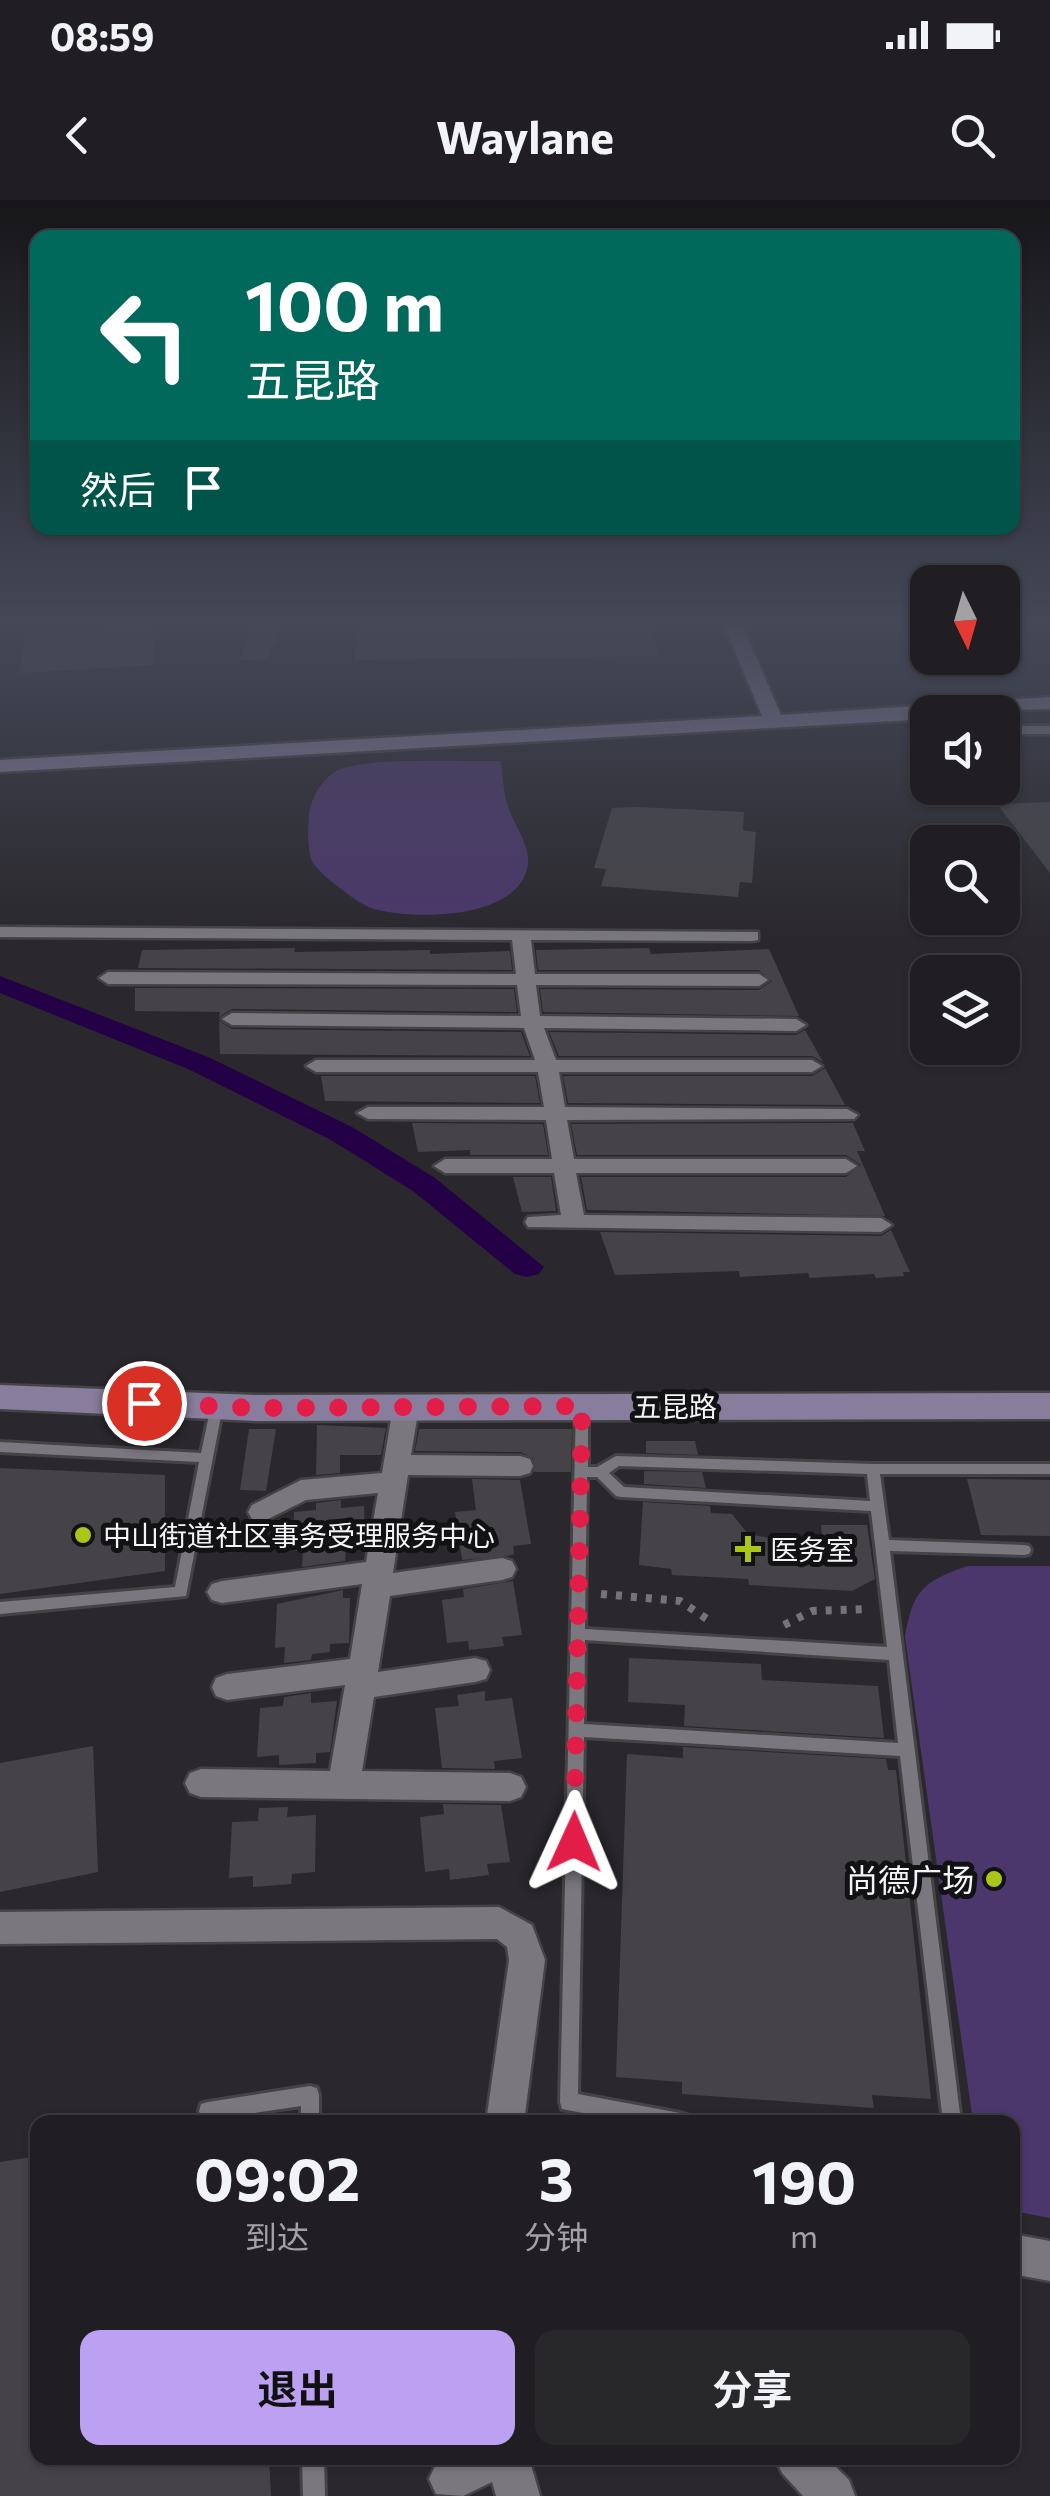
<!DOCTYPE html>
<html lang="zh">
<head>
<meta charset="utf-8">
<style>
  :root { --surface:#201e22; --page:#28272a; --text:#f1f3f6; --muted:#a2a2a5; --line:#3d3c40; --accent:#bca0f2 }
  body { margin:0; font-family:Commissioner,"Noto Sans SC",sans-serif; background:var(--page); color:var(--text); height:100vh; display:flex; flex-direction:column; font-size:38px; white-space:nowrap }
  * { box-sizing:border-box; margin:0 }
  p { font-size:32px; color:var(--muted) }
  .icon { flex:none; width:55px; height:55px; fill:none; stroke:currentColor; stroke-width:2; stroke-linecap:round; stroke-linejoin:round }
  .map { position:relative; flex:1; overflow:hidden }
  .drawer { position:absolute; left:30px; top:1915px; width:990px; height:350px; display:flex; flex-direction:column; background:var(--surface); border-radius:20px; box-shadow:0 2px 8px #0004,0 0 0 2px var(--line) }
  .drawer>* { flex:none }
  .hud { position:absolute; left:30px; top:30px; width:990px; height:305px; border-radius:20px; box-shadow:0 2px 8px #0004,0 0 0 2px var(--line); background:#00695c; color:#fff; overflow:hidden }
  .needle { width:65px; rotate:175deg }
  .fabs { position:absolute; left:910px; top:365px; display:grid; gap:20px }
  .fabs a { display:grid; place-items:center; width:110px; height:110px; border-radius:20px; background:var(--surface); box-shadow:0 2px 8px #0004,0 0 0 2px var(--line); font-size:50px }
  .pin { position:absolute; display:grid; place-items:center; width:85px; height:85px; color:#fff; margin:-42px; border:5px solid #fff; border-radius:50%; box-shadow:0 2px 10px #0007 }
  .me { position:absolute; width:110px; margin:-55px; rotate:1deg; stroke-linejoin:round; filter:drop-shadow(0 0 8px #0008) }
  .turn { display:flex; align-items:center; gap:35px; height:210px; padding:0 50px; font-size:45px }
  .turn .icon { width:130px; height:130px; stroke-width:2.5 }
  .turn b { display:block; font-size:70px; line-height:85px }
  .then { display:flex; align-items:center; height:95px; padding:0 50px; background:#0003; gap:20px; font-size:38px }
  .eta { display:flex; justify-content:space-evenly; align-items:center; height:170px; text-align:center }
  .eta b { font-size:60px; font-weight:700; line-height:70px }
  .cta { display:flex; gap:20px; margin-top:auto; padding:20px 50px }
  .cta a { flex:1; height:115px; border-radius:20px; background:var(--accent); color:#111; font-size:40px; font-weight:700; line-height:115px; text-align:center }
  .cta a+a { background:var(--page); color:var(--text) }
  .status { display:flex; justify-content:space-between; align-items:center; height:70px; padding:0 50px; background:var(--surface); direction:ltr }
  .status svg { height:28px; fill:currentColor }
  header { display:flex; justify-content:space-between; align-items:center; height:130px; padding:0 50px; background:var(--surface); font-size:45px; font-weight:700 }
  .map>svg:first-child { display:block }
</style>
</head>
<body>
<div class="status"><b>08:59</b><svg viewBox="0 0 49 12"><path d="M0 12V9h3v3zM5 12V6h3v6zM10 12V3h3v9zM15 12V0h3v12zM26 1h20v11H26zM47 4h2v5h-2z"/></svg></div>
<header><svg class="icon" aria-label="back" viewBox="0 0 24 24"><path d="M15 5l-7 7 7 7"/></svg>Waylane<svg class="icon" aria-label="search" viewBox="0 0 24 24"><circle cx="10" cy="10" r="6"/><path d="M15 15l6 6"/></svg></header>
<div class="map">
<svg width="1050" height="2296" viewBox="0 0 1050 2296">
  <rect width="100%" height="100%" fill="#2a282d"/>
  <!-- green -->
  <g fill="#4b376b">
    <path d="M501 561C503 575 503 592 508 606 514 626 533 648 527 669 514 721 410 720 371 708 359 704 317 673 312 661 307 648 308 629 309 616 310 598 324 575 341 569 376 557 461 562 501 561Z"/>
    <path d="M967 1366H1050V2018L1013 2011 1012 1922H973L905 1437C913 1390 923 1382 967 1366Z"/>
  </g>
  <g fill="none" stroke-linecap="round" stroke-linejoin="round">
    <!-- canal -->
    <polygon fill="#240047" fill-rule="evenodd" points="0,776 208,857 352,927 435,978 544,1067 539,1074 527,1077 515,1074 413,991 331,940 188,869 0,793"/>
  </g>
  <!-- building -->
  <g fill="#454348">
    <polygon points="255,420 282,420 268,461 240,460"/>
    <polygon points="359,420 543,420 544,426 650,425 658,456 354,460"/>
    <polygon points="154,427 153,465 19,473 26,434"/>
    <polygon points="1050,602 1050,673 997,604"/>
    <polygon points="637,607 744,612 743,630 756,632 752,683 740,682 738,697 601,686 606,669 594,668 612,608"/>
    <polygon points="295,748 294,752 430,750 430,754 510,751 512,770 138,768 142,750"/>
    <polygon points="649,748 651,754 769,749 799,816 543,812 540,789 759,790 772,781 759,770 538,770 536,750"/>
    <polygon points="135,788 514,789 517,812 232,809 219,817 220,812 135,811"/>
    <polygon points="219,821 232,829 521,832 530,856 220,854"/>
    <polygon points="805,830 823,862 812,856 559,856 549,832 796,835"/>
    <polygon points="825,868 845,905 568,903 563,876 812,876"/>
    <polygon points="321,876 535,876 540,903 325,901"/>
    <polygon points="412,923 543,924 548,955 470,955 470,950 418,952"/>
    <polygon points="853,923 865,951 857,951 885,1016 587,1010 581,977 846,977 861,965 846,955 577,955 571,924"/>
    <polygon points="513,977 551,977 556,1011 522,1012"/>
    <polygon points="891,1030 910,1072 903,1072 904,1076 876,1078 874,1074 810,1078 808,1073 740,1077 739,1071 615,1075 600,1032 881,1036"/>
    <polygon points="317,1225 386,1228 381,1255 340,1255 340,1273 316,1275"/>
    <polygon points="249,1229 276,1229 266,1291 240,1290"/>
    <polygon points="419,1229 572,1229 571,1272 534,1272 533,1258 520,1252 415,1251"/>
    <polygon points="646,1241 695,1241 698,1255 646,1253"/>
    <polygon points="0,1268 165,1275 165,1371 0,1394"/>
    <polygon points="644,1271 702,1272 706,1288 644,1284"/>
    <polygon points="472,1279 520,1280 531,1344 513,1346 514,1354 508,1356 462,1360 455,1312 476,1310"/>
    <polygon points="967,1279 1050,1280 1050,1336 981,1335"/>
    <polygon points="341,1300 341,1308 364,1306 365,1347 346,1348 345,1361 302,1367 303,1350 293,1351 294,1312 316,1310 316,1303"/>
    <polygon points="643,1302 710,1306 711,1313 732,1314 748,1334 823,1348 821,1325 867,1325 875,1379 852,1391 749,1385 748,1379 672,1375 671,1369 639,1365"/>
    <polygon points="513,1381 522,1435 502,1437 504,1446 469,1450 468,1441 447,1443 442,1400 464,1397 463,1389"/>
    <polygon points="343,1390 343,1398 350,1398 349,1443 330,1444 330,1452 312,1454 311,1460 284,1463 285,1447 275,1448 277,1404"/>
    <polygon points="629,1458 761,1464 762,1480 878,1486 884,1538 684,1526 685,1505 628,1502"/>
    <polygon points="485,1491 485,1501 512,1498 522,1558 494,1561 495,1569 442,1568 435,1508 459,1506 457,1495"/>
    <polygon points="311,1493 311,1503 337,1501 330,1552 316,1553 316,1563 279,1565 279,1555 257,1557 260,1508 283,1506 284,1497"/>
    <polygon points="93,1546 98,1672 0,1692 0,1563"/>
    <polygon points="683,1547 886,1559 888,1570 896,1570 931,1899 872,1895 874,1908 682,1894 682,1882 616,1877 627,1554 683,1558"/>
    <polygon points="443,1604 501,1605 510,1662 487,1664 489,1675 450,1680 449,1669 425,1672 420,1617 444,1614"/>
    <polygon points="288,1607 287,1617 316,1615 315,1672 292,1674 291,1684 253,1687 253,1676 229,1678 232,1622 258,1621 259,1608"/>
    <polygon points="38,1956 38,2258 269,2258 271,2296 0,2296 0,1962"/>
  </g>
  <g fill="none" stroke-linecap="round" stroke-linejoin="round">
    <!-- lane casing -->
    <g stroke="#444346" stroke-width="6">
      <g id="lane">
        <polygon points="217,1201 223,1206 186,1396 0,1414 0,1402 175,1387 199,1262 0,1252 0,1242 201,1253 211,1206"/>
        <path d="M582 1201 588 1206V1267H597L616 1256 873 1264H1050V1274H880L889 1340 1024 1345 1029 1346 1031 1350 1029 1354 1024 1355 890 1351 961 1922H943L900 1556 584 1537 578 1894 680 1913 687 1915 689 1922H630L562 1909 560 1902 576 1206ZM619 1266 867 1274 870 1301 624 1287 609 1273ZM587 1277H597L616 1296 621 1297 871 1311 887 1447 585 1429ZM585 1440 889 1460 898 1543 584 1524Z"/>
        <polygon points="310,1886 317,1888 319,1895 319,1922 301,1922 301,1906 208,1920 201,1918 199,1911 201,1904 208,1902"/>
        <polygon points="302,2258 324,2258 325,2296 303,2296"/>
      </g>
    </g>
    <!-- street casing -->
    <g stroke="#444346" stroke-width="5">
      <g id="street">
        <rect x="1002" y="526" width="48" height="8"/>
        <polygon points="0,727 758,732 758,740 752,741 531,740 535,774 759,774 768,780 759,786 536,785 540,816 796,819 806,825 796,831 544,828 556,860 812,860 822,866 812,872 559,872 565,907 847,909 858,915 854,919 567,920 574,959 846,959 857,966 846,973 576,973 584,1015 881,1018 892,1025 881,1032 528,1027 525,1022 528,1017 561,1015 554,973 445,973 434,966 445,959 552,959 546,920 368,919 357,913 368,907 544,907 538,872 316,872 306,866 316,860 535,860 524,828 232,825 222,819 232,813 521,816 517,785 108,784 99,778 108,772 516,774 512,740 0,737"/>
        <polygon points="406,1198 415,1201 419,1207 411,1255 520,1256 530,1259 533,1266 530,1273 520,1276 408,1275 393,1373 502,1358 512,1361 516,1369 512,1377 502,1380 390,1396 378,1472 475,1458 486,1461 490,1470 486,1479 475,1482 374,1497 362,1571 510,1573 521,1577 526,1587 521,1597 510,1601 201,1597 190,1593 185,1583 190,1573 201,1569 330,1571 345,1485 227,1500 216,1496 212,1487 216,1478 227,1474 350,1459 362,1384 222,1403 212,1400 207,1392 212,1384 222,1381 366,1362 378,1293 306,1300 262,1322 252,1319 248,1312 252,1305 301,1280 382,1273 393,1207 397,1201"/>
        <polygon points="499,1707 532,1725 545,1760 524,1922 486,1922 509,1760 507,1747 497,1739 0,1744 0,1712"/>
        <polygon points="1012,2034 1050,2041 1050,2081 1012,2074"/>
        <polygon points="448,2258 529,2258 540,2296 496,2296 492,2282 463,2296 436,2294 429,2279 436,2264"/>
        <polygon points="775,2258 827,2258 849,2280 855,2296 803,2296 782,2273"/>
      </g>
    </g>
    <!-- secondary casing -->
    <g stroke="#444346" stroke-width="5">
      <g id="secondary">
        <polygon points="722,420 740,420 781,515 1050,497 1050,509 928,512 928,519 0,572 0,560 762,516"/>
        <polygon points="0,1185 257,1195 1050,1193 1050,1219 257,1221 0,1209"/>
      </g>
    </g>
    <!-- path -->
    <g stroke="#767478" stroke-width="8" stroke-dasharray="6 9" stroke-linecap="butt">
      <polyline points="601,1394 680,1401 707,1419"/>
      <polyline points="784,1425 812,1411 868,1409"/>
    </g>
    <!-- lane -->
    <use href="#lane" fill="#7a787e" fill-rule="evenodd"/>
    <!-- street -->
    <use href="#street" fill="#7a787e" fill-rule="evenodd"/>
    <!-- secondary -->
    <use href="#secondary" fill="#887d9c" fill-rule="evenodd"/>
  </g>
  <!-- sky -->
  <linearGradient id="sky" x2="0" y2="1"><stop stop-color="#171619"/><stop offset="0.57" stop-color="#444857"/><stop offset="1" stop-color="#444857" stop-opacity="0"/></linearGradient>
  <rect width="1050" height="742" fill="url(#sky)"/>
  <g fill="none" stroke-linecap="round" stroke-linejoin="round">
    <!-- route -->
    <polyline stroke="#e11d48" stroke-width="18" stroke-dasharray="0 32.4" points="144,1203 257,1208 582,1206 574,1642"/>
  </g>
  <!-- markers -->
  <g fill="#aac718" stroke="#121114" stroke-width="4">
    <circle cx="83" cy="1335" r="10"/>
    <path d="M743 1334h10v10h10v10h-10v10h-10v-10h-10v-10h10z"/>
    <circle cx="994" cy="1679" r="10"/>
  </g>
  <g text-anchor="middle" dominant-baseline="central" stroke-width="10" stroke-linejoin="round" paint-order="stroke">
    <!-- street labels -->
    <g font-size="28" fill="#f4f3f6" stroke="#121114">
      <text x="675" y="1206">五昆路</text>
    </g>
    <!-- poi labels -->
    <g font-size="28" fill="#f4f3f6" stroke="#121114" text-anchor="start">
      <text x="103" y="1335">中山街道社区事务受理服务中心</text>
      <text x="770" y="1349">医务室</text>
    </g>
    <!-- near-poi labels -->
    <g font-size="32" fill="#f4f3f6" stroke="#121114" text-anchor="end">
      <text x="974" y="1679">尚德广场</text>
    </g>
  </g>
</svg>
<div class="fabs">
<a><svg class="needle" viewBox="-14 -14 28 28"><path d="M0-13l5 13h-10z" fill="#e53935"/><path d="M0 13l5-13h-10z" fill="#a2a2a5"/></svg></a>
<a><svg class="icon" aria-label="sound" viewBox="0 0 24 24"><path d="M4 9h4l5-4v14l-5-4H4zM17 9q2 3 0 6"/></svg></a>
<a><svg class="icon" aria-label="search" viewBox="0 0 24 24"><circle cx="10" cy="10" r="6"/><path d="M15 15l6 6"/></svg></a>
<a><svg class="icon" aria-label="layers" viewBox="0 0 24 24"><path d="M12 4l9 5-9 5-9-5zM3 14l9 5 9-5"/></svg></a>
</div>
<div class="pin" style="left:144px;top:1203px;background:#d93025"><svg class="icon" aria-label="arrive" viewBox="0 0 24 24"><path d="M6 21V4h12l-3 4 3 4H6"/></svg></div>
<svg class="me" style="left:574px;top:1642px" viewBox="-20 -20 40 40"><path d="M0-17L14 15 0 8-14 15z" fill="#e11d48" stroke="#fff" stroke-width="4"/></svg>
<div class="hud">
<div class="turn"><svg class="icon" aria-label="left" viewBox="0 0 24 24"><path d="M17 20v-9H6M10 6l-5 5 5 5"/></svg><div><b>100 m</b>五昆路</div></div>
<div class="then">然后<svg class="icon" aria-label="arrive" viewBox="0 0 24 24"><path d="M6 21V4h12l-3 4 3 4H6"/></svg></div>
</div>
<section class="drawer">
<div class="eta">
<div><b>09:02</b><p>到达</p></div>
<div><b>3</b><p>分钟</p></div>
<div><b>190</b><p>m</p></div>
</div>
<div class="cta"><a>退出</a><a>分享</a></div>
</section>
</div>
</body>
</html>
